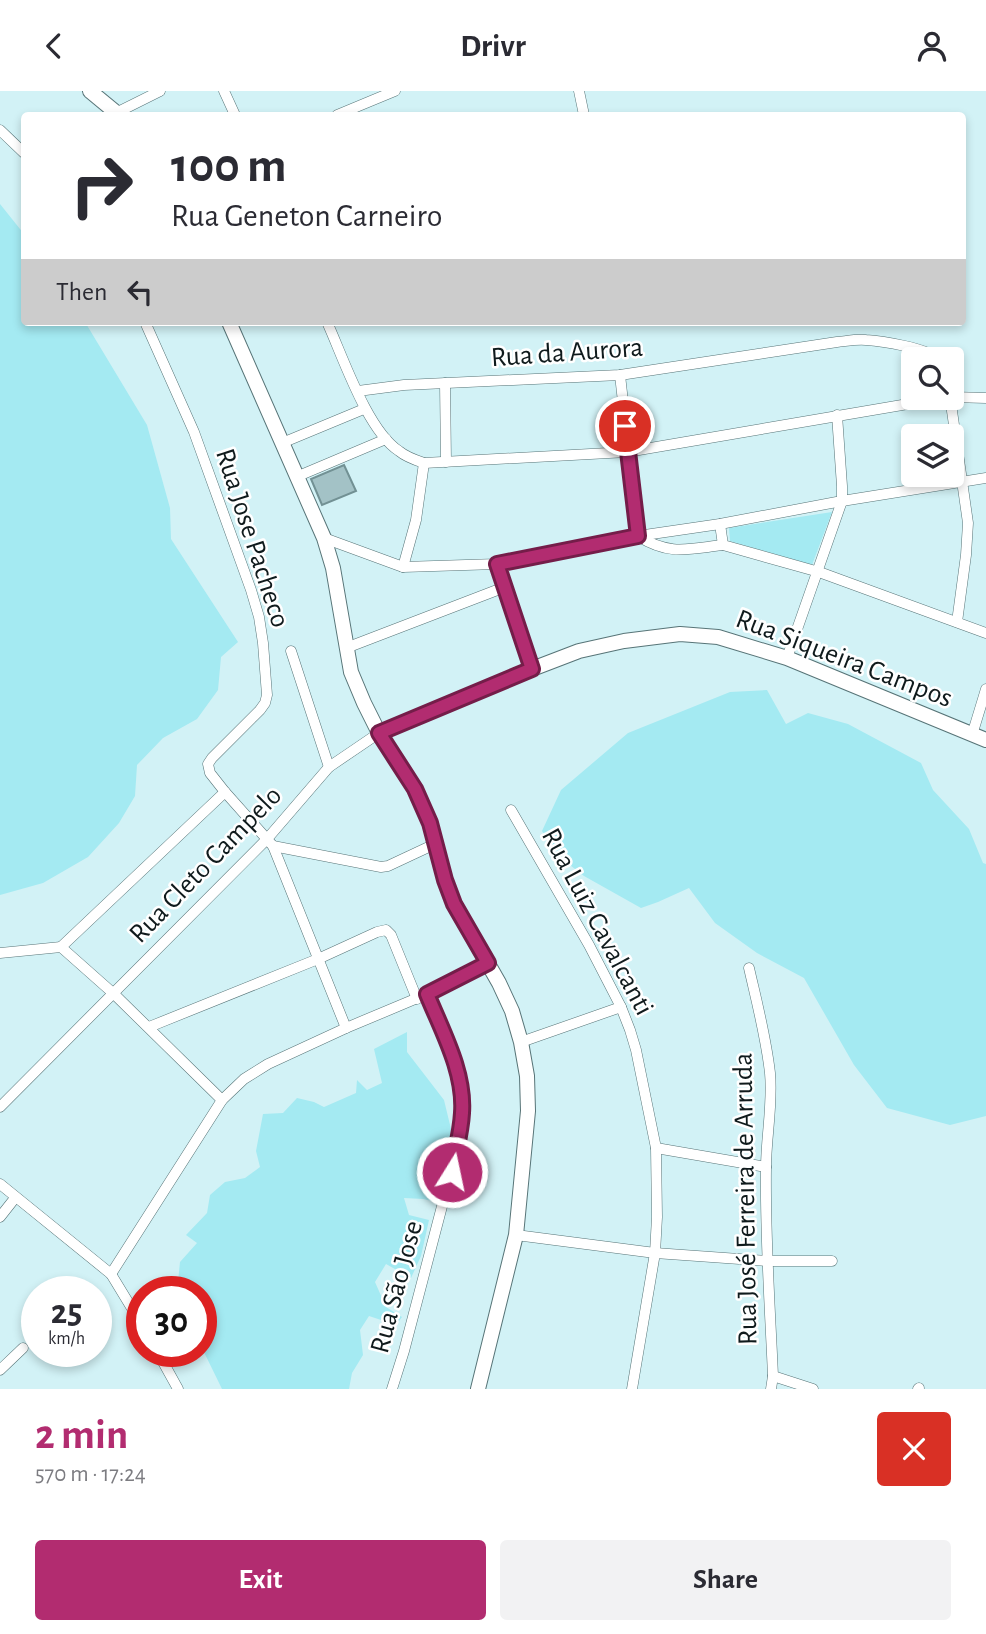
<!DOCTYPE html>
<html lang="en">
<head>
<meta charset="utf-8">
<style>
  :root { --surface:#fff; --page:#f2f2f3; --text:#2b2b33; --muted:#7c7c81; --accent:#b22c70 }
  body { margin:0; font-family:"Alegreya Sans",sans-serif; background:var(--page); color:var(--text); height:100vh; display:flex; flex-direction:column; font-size:26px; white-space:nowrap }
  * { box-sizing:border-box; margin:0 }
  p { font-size:23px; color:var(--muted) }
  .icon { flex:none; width:38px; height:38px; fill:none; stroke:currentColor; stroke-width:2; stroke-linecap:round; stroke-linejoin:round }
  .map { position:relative; height:1298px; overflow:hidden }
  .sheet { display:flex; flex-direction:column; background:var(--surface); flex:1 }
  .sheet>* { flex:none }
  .banner { position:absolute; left:21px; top:21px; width:945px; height:214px; border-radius:7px; box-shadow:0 4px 10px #0003; background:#fff; color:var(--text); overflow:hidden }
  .fabs { position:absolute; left:901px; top:256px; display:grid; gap:14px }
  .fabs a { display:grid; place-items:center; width:63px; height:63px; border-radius:7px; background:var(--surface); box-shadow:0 4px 10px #0003; font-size:35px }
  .speed { position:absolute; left:21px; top:1185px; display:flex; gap:14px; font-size:35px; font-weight:700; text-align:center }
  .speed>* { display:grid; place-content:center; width:91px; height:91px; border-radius:50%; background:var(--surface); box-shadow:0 4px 10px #0003; line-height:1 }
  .speed small { font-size:18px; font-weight:400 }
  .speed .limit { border:10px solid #d22; background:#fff; color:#111 }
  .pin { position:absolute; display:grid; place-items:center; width:60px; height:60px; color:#fff; margin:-30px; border:4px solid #fff; border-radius:50%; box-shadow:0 2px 7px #0007 }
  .me { position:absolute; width:77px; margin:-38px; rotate:10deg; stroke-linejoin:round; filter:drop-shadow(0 0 5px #0008) }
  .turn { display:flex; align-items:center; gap:24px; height:147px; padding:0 35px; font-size:32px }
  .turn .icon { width:91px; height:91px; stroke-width:2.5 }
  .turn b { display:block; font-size:49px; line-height:60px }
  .then { display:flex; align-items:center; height:66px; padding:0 35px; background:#0003; gap:14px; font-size:26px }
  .round { display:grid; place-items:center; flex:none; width:74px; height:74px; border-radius:7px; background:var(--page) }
  .headline { display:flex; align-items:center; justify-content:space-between; height:119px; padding:0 35px }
  h1 { font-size:42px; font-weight:700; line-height:52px; color:var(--accent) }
  .action { display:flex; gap:14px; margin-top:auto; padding:14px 35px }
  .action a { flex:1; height:80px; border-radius:7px; background:var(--accent); color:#fff; font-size:28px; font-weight:700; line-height:80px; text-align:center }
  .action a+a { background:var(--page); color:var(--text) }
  header { display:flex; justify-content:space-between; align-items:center; height:91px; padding:0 35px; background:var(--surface); font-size:32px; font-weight:700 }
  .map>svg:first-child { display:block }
</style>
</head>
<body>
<header><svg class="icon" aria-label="back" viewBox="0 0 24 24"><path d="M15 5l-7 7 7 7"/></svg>Drivr<svg class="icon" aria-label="person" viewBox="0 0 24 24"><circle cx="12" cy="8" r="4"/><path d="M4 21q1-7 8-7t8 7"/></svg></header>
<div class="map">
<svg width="986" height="1298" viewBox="0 0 986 1298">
  <rect width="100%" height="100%" fill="#d2f2f6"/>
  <!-- green -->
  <g fill="#a4eaf2">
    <polygon points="0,113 24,143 24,231 85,231 147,334 170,417 171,448 238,551 221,566 218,599 197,628 163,647 137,674 135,705 119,732 88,766 43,792 0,804"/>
    <polygon points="832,421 812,474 730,450 729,437"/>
    <polygon points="767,599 786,633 808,622 848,633 921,672 933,699 969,738 983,772 986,773 986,1025 950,1034 887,1017 854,974 804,887 757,862 715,832 689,797 658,811 641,817 584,785 557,764 542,740 561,699 628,642 730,601"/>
    <polygon points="407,941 407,961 444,1009 451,1038 449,1059 436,1111 423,1108 404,1107 409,1124 429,1129 421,1165 411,1187 386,1173 375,1191 386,1216 402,1226 396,1234 369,1225 360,1239 363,1264 352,1282 349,1298 222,1298 201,1255 201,1200 182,1200 178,1191 180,1171 197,1152 186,1144 207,1122 210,1104 225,1091 245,1087 260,1076 256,1060 263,1023 283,1022 297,1007 314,1011 324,1016 356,1002 357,989 367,999 382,992 374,958"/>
  </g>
  <!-- building -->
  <polygon fill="#a3c2c6" stroke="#729194" stroke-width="2" points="344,374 356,400 322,414 311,388"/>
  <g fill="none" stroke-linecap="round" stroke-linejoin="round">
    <!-- street casing -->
    <g stroke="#577477" stroke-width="11">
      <g id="street">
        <polyline points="224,0 235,24"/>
        <polyline points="579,0 584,24"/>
        <polyline points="116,22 160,0"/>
        <polyline points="337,24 395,0"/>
        <polyline points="0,39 24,62"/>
        <polyline points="145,231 194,341 251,499 259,526 263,552 267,604 265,612 260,619 212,667 208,673 210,682 225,701 273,755 346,937"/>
        <path d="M327 231C343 266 367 339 399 360 406 366 415 369 424 372L627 361 949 306"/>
        <path d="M620 284 638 445C670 465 688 458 723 454"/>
        <polyline points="445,292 446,371"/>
        <path d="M358 300 404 294 620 284 837 251C847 250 857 248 866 249 882 250 927 257 938 268"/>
        <polyline points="950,306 968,432 966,464 957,531"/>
        <polyline points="952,306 986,307"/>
        <polyline points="282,352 364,318"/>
        <polyline points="296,386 386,348"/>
        <polyline points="720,433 723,454 819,481 986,542"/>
        <polyline points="324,447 403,476 497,473 638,445 720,433 842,410 986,387"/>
        <polyline points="497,473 532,578"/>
        <polyline points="403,476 416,429 424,372"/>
        <polyline points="346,557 505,496"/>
        <polyline points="291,560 329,676"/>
        <polyline points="787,567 842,410 842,395 837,324"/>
        <polyline points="972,644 986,598"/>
        <polyline points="511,719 589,854 621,916 630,939 636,959 656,1057 657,1126 655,1162 632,1298"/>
        <polyline points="273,755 381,776 388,775 435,753"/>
        <polyline points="61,856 225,701"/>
        <polyline points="0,862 61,856 114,903 222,1009"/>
        <path d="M749 877C757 912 766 946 770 982 773 1013 766 1046 766 1077 765 1147 770 1216 773 1285L771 1298"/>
        <polyline points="149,936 318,868 377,841 386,839 391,844 417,908"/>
        <polyline points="521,951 621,916"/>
        <polyline points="0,1016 267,748 329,676 379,642"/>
        <polyline points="656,1057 766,1076"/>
        <polyline points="0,1093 111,1183 142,1234"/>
        <polyline points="0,1126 15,1107"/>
        <polyline points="516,1144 655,1162 767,1170 832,1170"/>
        <polyline points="111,1183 222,1009 244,988 268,973 346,937 427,903 488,872"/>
        <polyline points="157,1260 178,1298"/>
        <polyline points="0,1279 23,1257"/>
        <polyline points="773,1285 813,1298"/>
        <polyline points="392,1298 404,1260 451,1081 462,1023 459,990 453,969 427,903"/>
        <polyline points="918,1298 919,1297"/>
      </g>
    </g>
    <!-- secondary casing -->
    <g stroke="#577477" stroke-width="16">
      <g id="secondary">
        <polyline points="90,0 119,24"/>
        <polyline points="229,231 324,447 333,477 351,581 364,612 379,642 415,698 430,731 445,789 454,813 499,892 512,920 521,951 527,985 528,1020 516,1144 478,1298"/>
        <polyline points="379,642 532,578 579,560 624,550 680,543 718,546 787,567 986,649"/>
      </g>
    </g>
    <!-- street -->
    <use href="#street" stroke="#fff" stroke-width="10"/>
    <!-- secondary -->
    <use href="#secondary" stroke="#fff" stroke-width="14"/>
  </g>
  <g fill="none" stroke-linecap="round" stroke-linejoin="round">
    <!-- route casing -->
    <g stroke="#741d49" stroke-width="18">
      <path id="route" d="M452 1081C455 1062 461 1042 462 1022 465 981 442 940 427 903L488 872 454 813 445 789 430 732 415 698 379 642 532 578 497 473 638 445 625 335"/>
    </g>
    <!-- route -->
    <use href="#route" stroke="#b22c70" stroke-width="12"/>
  </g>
  <g text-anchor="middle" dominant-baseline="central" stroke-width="5" stroke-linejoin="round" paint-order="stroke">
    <!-- street labels -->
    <g font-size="28" fill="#0f1a1c" stroke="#fff">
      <text transform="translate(567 262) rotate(-4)">Rua da Aurora</text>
      <text transform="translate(252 447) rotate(72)">Rua Jose Pacheco</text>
      <text transform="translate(844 568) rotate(21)">Rua Siqueira Campos</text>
      <text transform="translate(206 774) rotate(-46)">Rua Cleto Campelo</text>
      <text transform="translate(597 831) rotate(62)">Rua Luiz Cavalcanti</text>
      <text transform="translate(746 1108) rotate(-91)">Rua José Ferreira de Arruda</text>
      <text transform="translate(397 1196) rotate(-75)">Rua São Jose</text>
    </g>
  </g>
</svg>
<div class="fabs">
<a><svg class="icon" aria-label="search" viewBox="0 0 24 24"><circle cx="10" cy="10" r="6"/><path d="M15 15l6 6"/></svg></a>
<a><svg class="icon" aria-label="layers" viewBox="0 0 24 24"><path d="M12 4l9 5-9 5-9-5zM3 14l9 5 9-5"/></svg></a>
</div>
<div class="speed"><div>25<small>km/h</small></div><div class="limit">30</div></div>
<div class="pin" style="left:625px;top:335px;background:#d93025"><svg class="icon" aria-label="arrive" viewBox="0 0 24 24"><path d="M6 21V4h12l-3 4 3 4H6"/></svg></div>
<svg class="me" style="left:452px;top:1081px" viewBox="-20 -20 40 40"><circle r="17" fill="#b22c70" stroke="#fff" stroke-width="3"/><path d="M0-11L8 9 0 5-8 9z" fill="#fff"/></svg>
<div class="banner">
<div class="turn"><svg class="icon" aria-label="right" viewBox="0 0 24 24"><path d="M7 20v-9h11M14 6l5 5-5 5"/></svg><div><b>100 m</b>Rua Geneton Carneiro</div></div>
<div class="then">Then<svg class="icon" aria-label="left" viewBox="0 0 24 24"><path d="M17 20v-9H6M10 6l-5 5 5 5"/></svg></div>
</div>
</div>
<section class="sheet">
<div class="headline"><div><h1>2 min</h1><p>570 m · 17:24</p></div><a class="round" style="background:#d93025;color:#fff"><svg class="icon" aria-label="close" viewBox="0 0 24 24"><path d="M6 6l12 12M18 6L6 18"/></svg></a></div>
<div class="action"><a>Exit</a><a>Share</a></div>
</section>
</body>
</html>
